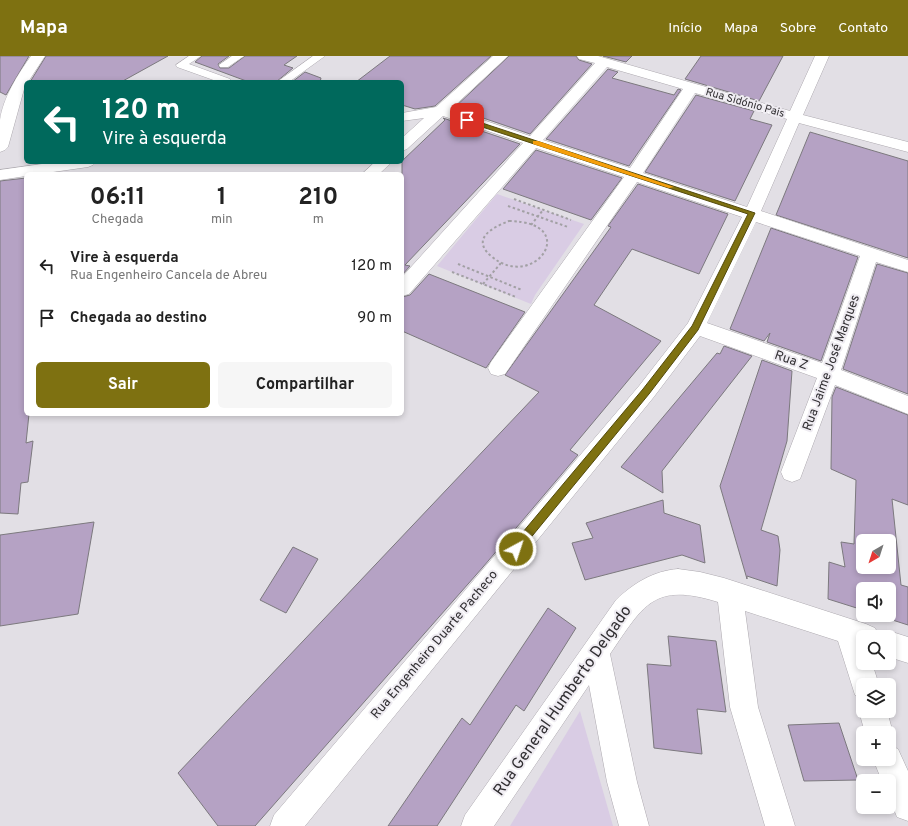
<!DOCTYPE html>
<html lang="pt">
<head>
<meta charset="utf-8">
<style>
  :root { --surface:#fff; --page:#f6f6f6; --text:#222; --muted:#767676; --accent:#7e7111 }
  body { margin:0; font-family:Overpass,sans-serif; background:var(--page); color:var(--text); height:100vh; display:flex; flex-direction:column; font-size:15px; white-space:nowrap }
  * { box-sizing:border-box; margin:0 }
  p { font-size:13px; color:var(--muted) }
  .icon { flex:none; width:22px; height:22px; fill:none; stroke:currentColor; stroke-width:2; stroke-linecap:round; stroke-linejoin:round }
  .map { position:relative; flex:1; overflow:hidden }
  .panel { position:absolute; left:24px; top:116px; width:380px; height:244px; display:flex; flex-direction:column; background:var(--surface); border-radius:6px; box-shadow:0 2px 6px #0003 }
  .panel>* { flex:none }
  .top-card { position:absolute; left:24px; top:24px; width:380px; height:84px; border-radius:6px; box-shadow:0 2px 6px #0003; background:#00695c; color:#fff; overflow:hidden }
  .needle { width:26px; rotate:219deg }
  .controls { position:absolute; left:856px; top:478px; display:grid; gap:8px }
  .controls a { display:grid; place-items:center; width:40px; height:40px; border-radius:6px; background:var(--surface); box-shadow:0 2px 6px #0003; font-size:20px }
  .pin { position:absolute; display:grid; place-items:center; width:34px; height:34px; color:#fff; margin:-17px; border-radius:8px; box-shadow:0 2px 6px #0006 }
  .me { position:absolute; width:44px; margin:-22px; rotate:40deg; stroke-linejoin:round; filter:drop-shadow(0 0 3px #0008) }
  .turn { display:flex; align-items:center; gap:14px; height:84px; padding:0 12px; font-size:18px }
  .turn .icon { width:52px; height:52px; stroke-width:2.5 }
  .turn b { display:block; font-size:28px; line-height:34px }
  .eta { display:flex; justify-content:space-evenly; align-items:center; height:68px; text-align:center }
  .eta b { font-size:24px; font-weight:700; line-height:28px }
  .button { display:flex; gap:8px; margin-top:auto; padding:8px 12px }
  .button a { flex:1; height:46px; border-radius:6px; background:var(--accent); color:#fff; font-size:16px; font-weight:700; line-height:46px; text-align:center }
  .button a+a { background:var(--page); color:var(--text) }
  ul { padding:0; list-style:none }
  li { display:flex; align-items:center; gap:12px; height:52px; padding:0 12px }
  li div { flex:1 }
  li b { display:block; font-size:15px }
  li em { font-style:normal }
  header { display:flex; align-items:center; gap:24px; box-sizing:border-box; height:56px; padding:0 20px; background:var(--accent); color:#fff }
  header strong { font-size:19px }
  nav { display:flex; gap:22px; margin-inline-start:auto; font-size:14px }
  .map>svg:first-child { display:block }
</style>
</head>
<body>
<header>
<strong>Mapa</strong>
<nav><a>Início</a><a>Mapa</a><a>Sobre</a><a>Contato</a></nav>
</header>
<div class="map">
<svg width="908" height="770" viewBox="0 0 908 770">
  <rect width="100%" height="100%" fill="#e2dfe5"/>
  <!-- green -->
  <g fill="#d9cce4">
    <polygon points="497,138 584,168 535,239 531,248 437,210"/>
    <polygon points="580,655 613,770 510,770"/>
  </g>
  <!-- building -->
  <g fill="#b5a2c4" stroke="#7c797e" fill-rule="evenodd">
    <polygon points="0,0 29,0 6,39 0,36"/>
    <polygon points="46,0 168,0 121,26 30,26"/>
    <polygon points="202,0 229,0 218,8 220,12 229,12 245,0 297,0 284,9 293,12 276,26 249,26 195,6"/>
    <polygon points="390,0 491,0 435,50 415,53 402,49 402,26 356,26"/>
    <polygon points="509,0 576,0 579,4 592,8 530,78 454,52"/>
    <polygon points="603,0 632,0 626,6"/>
    <polygon points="701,0 783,0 759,45 685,23"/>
    <polygon points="608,13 618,16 612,22 674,39 678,33 681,34 629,110 546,83"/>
    <polygon points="305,16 321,22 320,26 292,26"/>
    <polygon points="696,39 754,55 750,63 772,69 735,145 645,116"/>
    <polygon points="443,62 520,88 405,209 410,210 402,219 402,105 445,64"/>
    <polygon points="810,76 908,105 908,202 776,159"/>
    <polygon points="536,94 622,122 591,164 503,133"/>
    <polygon points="26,122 26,358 29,358 26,387 33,385 28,426 21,427 18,458 0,457 0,125"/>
    <polygon points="638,128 728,158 699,218 632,193 594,249 661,285 570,394 578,399 483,511 255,770 218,770 178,717 539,336 505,319 611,171 608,170"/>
    <polygon points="771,172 858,201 821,305 767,286 770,277 764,285 730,273"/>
    <polygon points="877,208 908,217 908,338 843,313"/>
    <polygon points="429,218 525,256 486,312 402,275 402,241 410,239"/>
    <polygon points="724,290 752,300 662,415 663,437 621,411 717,297 720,298"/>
    <polygon points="762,304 792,315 787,385 761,474 778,480 780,494 777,530 747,520 747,523 720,430"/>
    <path d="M836 331 908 359V449L892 443 901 529 908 531V569L877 559H889V533H863V554L828 543 829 506 845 511 841 486 854 488 856 424 831 413 832 341ZM863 485H889V511H863Z"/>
    <polygon points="663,444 664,457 700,469 705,507 682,499 585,524 572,487 593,482 586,467"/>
    <polygon points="94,466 78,558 0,570 0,479"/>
    <polygon points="293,491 318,503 286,557 260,544"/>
    <polygon points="548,552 576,572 524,655 516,649 437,770 388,770 462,662 470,669"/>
    <polygon points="668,580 716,585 726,656 697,653 702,698 654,692 647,608 671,610"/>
    <polygon points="839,667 858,724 804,725 788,669"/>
  </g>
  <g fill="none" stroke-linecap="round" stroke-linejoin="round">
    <!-- service casing -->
    <g stroke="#ada9af" stroke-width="1">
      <g id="service">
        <polygon points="189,0 201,0 189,8 230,23 231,25 219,26 177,11 176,9"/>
        <polygon points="232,0 244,0 228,11 220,11 219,9"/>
        <polygon points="313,0 325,0 289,26 277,26"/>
      </g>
    </g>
    <!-- minor casing -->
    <g stroke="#ada9af" stroke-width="1">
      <g id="minor">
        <path d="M493 0H508L451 53 530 80 595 7 579 3 577 0H598L790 55 815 0H829L803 59 908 86V96L799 67 761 155 908 204V216L876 206 841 314 908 340V358L835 329 800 423 792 426 784 423 781 416 817 322 700 280 653 342 305 770H270L274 759 639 330 688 267 742 161 637 126 505 318 498 320 491 318 488 312 491 306 624 121 536 92 409 238 402 240V221L523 87 443 60 407 93 402 95V82L424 62 402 65V57L436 51ZM607 11 683 33 630 112 543 84ZM695 37 787 63 747 151 643 117ZM756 166 860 200 822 307 707 267Z"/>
        <polygon points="56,106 96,106 93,109 88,111 39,118 26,118 26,120 0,124 0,114"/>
        <polygon points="375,106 392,106 379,118 362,118"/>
        <path d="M678 513 700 516 724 522 866 568 875 572 879 580 889 575 908 581V607L889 601V581H863V607H872L879 629H863V642L855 639 838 585 745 555 758 651 795 770H765L730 651 718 546C654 526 644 548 610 598L637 726 649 770H619L607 726 589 629 494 770H461L465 759 616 544C634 527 653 515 678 513Z"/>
        <polygon points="863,645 863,655 887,655 893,677 889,687 889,677 865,677 859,655"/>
        <polygon points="889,689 898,693 908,715 908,765 897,761 889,741 889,725 882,725 873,703 889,703"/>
      </g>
    </g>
    <!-- tertiary casing -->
    <g stroke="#ada9af" stroke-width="1">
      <path id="tertiary" d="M31 0H45L28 26H26L8 91 5 94 0 96C0 86 0 74 0 64 3 42 18 18 31 0Z"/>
    </g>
    <!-- path -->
    <g stroke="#a2a0a4" stroke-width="2" stroke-dasharray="2.5 2.5" stroke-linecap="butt">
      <polyline points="514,143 571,164"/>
      <polyline points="508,150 568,171"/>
      <path d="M509 165C583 166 534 237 491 200 470 182 494 171 509 165Z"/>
      <polyline points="531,169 543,154"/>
      <polyline points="458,208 522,234"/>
      <polyline points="452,216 516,241"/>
      <polyline points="483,228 501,207"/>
    </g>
    <!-- service -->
    <use href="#service" fill="#fff" fill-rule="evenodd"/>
    <!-- minor -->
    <use href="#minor" fill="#fff" fill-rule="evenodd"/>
    <!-- tertiary -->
    <use href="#tertiary" fill="#fff" fill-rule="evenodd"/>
  </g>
  <!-- route -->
  <polygon fill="#7e7111" stroke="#52490b" points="467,62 755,157 698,274 649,338 519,496 516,497 512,496 511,493 512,489 643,333 692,270 748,158 464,65 464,64"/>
  <!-- slow -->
  <polygon fill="#f59e0b" points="533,85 538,85 674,131 669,132 533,88"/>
  <g text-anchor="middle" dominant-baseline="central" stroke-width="4" stroke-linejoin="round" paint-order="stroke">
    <!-- far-street labels -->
    <g font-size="11" fill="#312f32" stroke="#efecf2">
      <text transform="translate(745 47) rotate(16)">Rua Sidónio Pais</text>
    </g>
    <!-- street labels -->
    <g font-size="13" fill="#312f32" stroke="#efecf2">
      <text transform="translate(791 305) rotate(19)">Rua Z</text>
      <text transform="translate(832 307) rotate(-70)">Rua Jaime José Marques</text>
      <text transform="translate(435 589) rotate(-50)">Rua Engenheiro Duarte Pacheco</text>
    </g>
    <!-- near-street labels -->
    <g font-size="16" fill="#312f32" stroke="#efecf2">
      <text transform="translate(563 645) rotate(-55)">Rua General Humberto Delgado</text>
    </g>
  </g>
</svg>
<div class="controls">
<a><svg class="needle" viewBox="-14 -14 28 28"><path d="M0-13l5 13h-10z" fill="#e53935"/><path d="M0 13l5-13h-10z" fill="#767676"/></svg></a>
<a><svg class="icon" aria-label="sound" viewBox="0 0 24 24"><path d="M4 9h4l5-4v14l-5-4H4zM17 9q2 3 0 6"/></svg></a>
<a><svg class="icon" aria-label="search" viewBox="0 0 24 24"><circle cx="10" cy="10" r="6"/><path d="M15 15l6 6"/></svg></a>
<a><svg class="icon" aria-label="layers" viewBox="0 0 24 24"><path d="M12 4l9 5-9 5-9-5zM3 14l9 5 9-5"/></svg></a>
<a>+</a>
<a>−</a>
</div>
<div class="pin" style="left:467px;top:64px;background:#d93025"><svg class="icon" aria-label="arrive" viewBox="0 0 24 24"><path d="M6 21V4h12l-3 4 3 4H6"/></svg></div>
<svg class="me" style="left:516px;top:493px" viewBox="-20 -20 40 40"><circle r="17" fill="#7e7111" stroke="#fff" stroke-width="3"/><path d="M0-11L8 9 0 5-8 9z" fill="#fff"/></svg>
<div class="top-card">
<div class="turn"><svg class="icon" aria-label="left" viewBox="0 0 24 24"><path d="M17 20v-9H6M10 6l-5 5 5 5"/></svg><div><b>120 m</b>Vire à esquerda</div></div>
</div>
<section class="panel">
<div class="eta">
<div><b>06:11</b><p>Chegada</p></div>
<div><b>1</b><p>min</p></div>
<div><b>210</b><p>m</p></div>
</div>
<ul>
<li><svg class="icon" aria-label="left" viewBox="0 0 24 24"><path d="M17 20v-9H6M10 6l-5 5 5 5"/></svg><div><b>Vire à esquerda</b><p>Rua Engenheiro Cancela de Abreu</p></div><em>120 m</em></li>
<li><svg class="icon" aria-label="arrive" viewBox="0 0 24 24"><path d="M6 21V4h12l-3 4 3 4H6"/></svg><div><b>Chegada ao destino</b></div><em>90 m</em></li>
</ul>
<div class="button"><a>Sair</a><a>Compartilhar</a></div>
</section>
</div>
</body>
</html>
